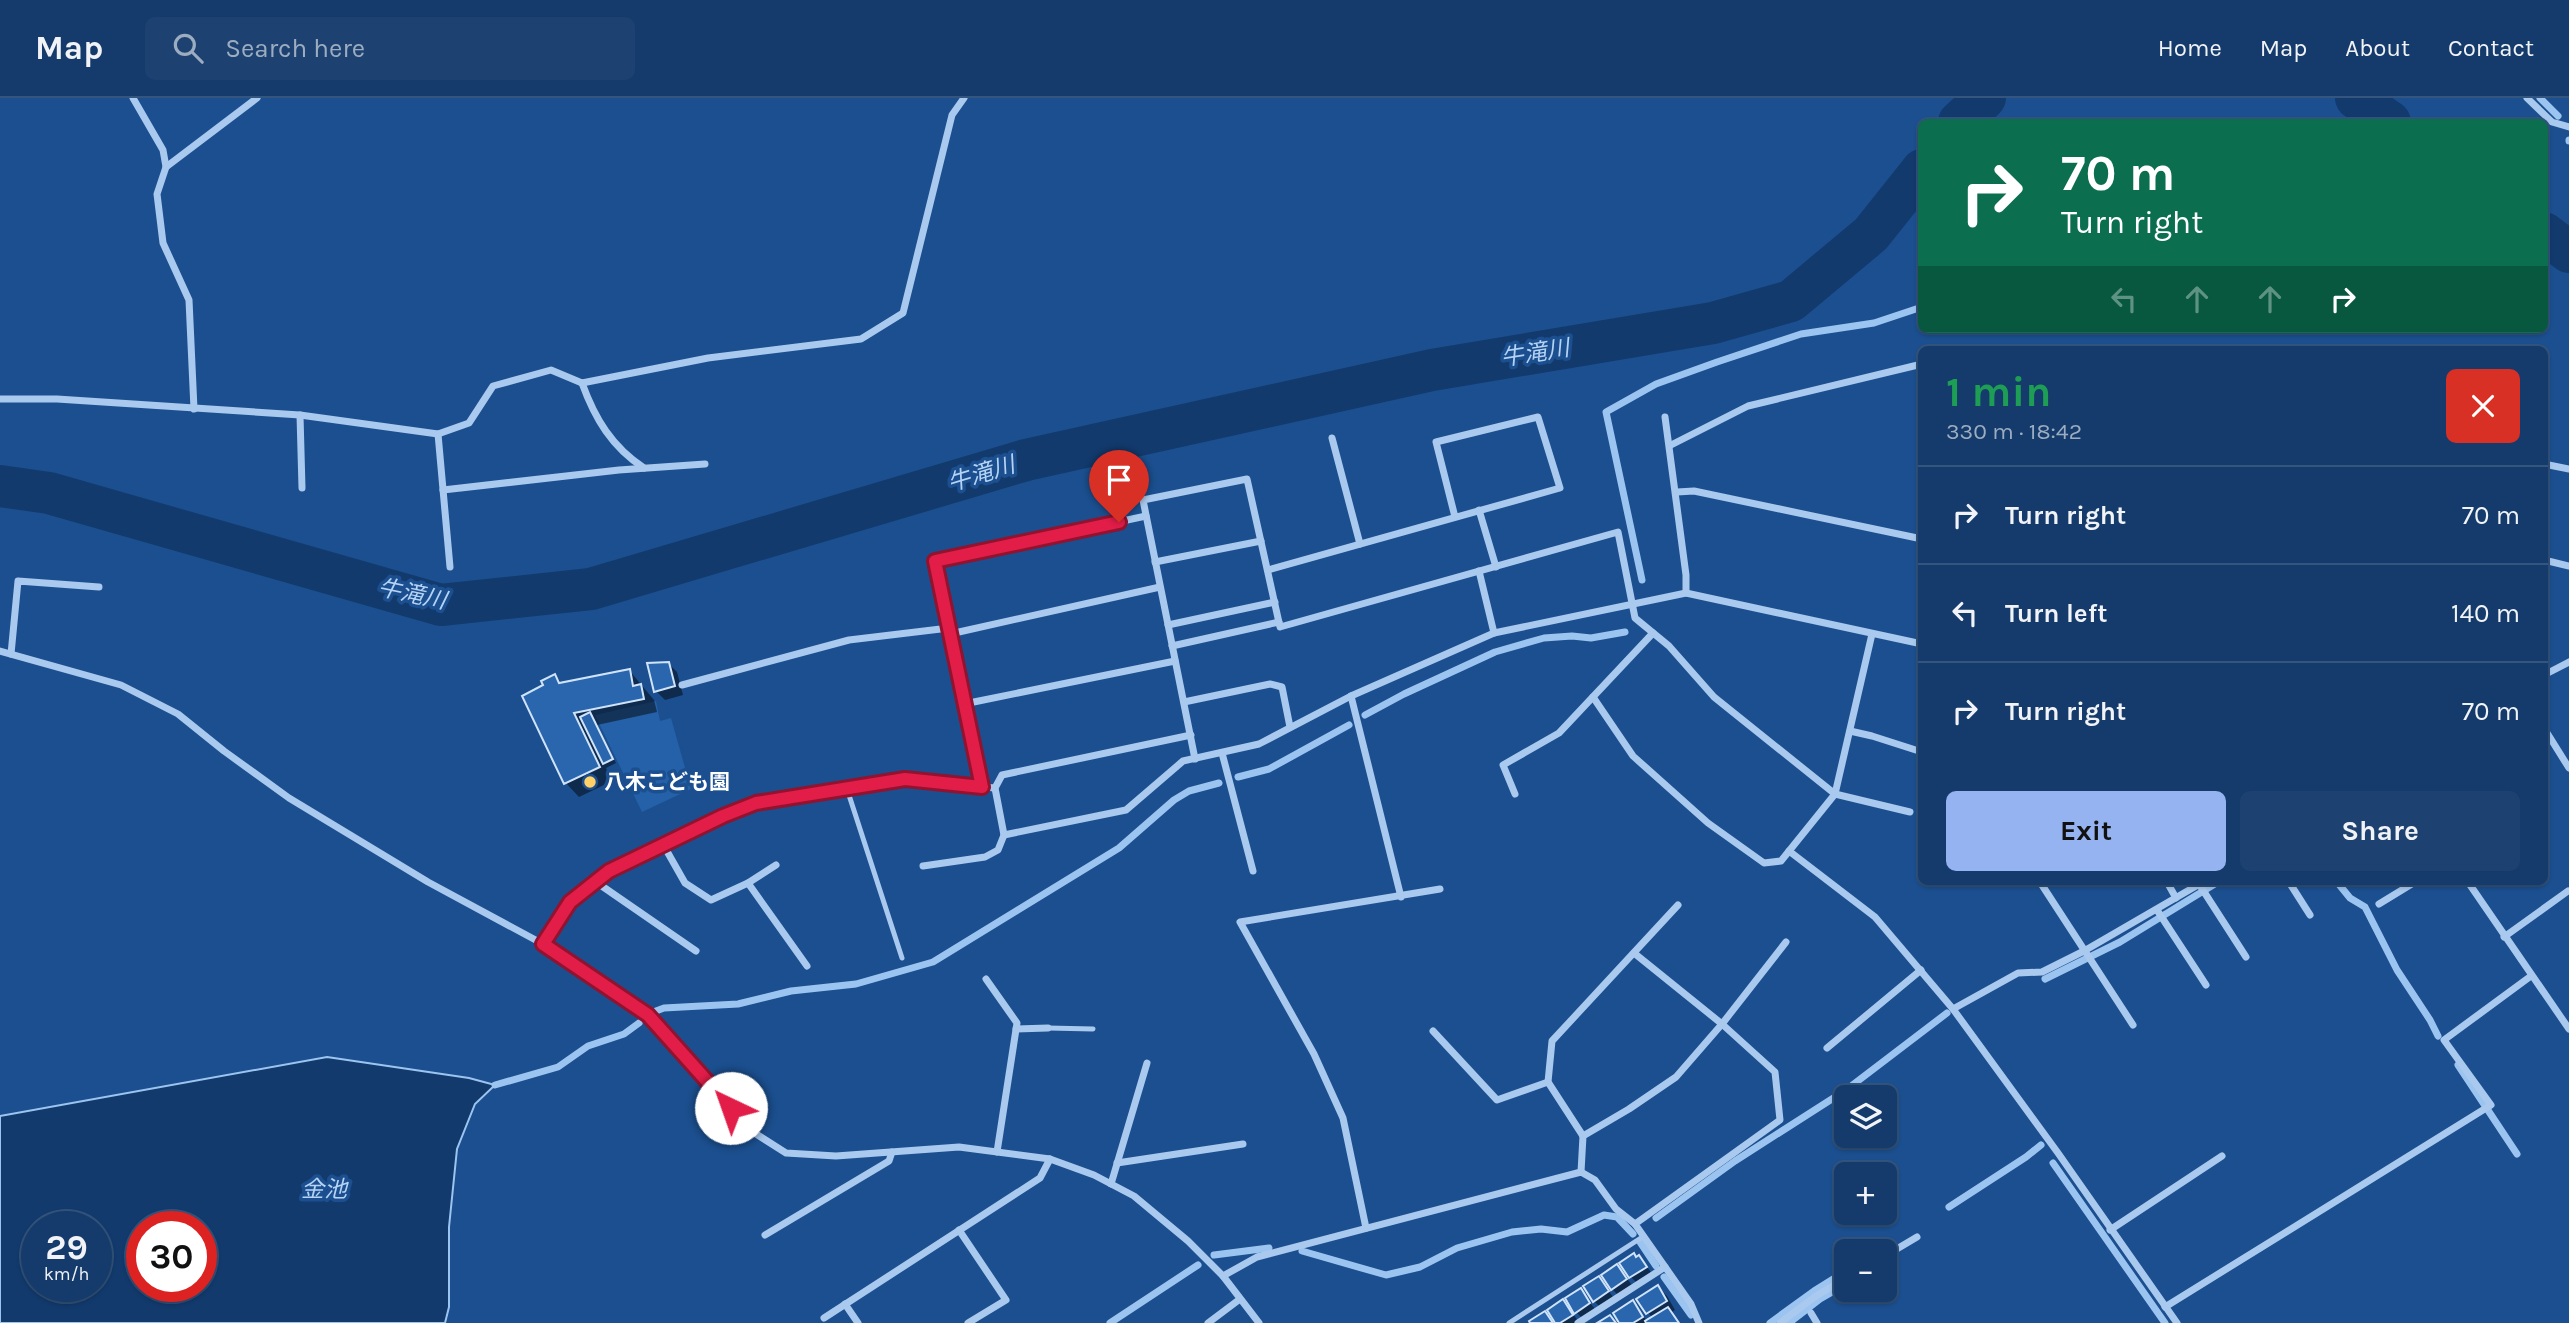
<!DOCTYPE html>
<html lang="en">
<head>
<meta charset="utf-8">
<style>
  :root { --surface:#143b6b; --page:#1d4271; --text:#f1f3f6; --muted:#9dadc1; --line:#33557e; --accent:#95b2f1 }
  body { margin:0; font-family:Karla,"Noto Sans JP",sans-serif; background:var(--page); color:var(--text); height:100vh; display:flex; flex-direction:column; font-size:26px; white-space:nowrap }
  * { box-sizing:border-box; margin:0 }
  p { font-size:23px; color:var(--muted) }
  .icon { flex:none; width:38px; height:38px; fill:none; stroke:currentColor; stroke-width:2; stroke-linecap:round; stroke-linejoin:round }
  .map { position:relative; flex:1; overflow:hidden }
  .sheet { position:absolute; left:1918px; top:248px; width:630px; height:539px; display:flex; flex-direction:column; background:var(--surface); border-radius:10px; box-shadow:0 2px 5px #0004,0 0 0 2px var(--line) }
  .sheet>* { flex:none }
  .top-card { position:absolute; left:1918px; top:21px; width:630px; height:214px; border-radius:10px; box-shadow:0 2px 5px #0004,0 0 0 2px var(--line); background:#0b6e4f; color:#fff; overflow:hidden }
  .buttons { position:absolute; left:1834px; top:987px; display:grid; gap:14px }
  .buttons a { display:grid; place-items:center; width:63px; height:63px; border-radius:10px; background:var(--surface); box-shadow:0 2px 5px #0004,0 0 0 2px var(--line); font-size:35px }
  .speed { position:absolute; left:21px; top:1113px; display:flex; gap:14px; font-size:35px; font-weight:700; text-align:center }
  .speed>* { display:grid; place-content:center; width:91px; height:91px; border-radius:50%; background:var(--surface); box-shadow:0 2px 5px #0004,0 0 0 2px var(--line); line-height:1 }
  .speed small { font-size:18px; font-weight:400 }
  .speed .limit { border:10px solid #d22; background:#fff; color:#111 }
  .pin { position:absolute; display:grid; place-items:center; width:60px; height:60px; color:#fff; margin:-72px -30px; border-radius:50% 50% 50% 0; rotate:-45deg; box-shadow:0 0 7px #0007 }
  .pin .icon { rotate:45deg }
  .me { position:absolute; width:77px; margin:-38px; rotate:318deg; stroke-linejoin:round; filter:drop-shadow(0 0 5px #0008) }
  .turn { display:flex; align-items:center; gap:24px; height:147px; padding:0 28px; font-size:32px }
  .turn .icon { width:91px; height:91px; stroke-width:2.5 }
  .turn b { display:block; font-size:49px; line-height:60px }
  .lanes { display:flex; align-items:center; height:66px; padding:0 28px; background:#0003; justify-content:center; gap:35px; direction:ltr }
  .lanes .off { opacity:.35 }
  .round { display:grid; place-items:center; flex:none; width:74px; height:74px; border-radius:10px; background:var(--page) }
  .summary { display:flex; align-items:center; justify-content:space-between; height:119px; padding:0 28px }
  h1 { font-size:42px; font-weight:700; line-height:52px; color:#1e9e55 }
  .cta { display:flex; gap:14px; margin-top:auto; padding:14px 28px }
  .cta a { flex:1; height:80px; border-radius:10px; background:var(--accent); color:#111; font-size:28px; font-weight:700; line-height:80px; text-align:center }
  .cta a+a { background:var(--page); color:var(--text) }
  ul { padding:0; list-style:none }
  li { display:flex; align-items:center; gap:21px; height:98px; padding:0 28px; border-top:2px solid var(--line) }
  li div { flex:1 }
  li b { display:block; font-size:26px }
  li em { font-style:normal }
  header { display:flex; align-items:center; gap:42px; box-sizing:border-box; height:98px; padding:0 35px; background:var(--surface); border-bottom:2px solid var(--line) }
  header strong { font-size:33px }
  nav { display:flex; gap:38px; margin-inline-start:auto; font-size:24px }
  .search { width:490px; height:63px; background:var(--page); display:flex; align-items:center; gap:18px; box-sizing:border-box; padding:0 24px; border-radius:10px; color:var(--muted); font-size:26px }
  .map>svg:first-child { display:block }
</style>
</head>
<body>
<header>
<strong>Map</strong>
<div class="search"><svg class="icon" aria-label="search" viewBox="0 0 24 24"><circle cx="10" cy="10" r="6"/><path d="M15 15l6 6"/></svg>Search here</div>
<nav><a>Home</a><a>Map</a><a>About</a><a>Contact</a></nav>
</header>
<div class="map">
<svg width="2569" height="1225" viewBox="0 0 2569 1225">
  <rect width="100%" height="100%" fill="#1b4f8f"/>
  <!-- green -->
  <polygon fill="#2461a8" points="656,603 660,623 671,620 691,691 642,714 595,617"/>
  <!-- water -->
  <path fill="#123a6d" stroke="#9cc4f0" stroke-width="2" fill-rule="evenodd" d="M327 959 469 980 495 987 475 1006 457 1051 449 1129V1209L445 1225H0V1018ZM37 1129H96V1188H37ZM142 1129H201V1188H142Z"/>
  <!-- shadow -->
  <g fill="#0007">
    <polygon points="668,565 677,574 683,597 665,602 656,593"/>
    <polygon points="629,572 654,602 657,614 597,627 616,665 606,670 612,683 579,699 566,685 546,588 555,578 563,586"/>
    <polygon points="1639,1159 1654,1178 1640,1188 1631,1179"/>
    <polygon points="1617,1168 1635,1191 1621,1200 1612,1191"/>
    <polygon points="1599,1180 1616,1203 1603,1212 1594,1203"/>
    <polygon points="1658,1189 1667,1198 1675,1212 1672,1214 1680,1225 1621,1225 1633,1205 1648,1224 1653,1221 1639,1201"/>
    <polygon points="1580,1192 1598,1215 1585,1223 1576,1214"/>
    <polygon points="1563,1203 1571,1212 1579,1225 1557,1225"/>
  </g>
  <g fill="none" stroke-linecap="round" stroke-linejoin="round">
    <!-- stream -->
    <g stroke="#9cc4f0" stroke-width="7">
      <polyline points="2540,0 2558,18"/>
      <polyline points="2569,42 2569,43"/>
      <polyline points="2544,138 2546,136"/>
      <polyline points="1642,482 1606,314 1656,286 1717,264 1801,236 1874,225 1922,209"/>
      <polyline points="1365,617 1404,596 1495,554 1544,540 1572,538 1591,540 1625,534"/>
      <polyline points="1238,679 1269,671 1349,627"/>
      <polyline points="2337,784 2350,800 2365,809 2397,872 2430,922 2438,938"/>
      <polyline points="2045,881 2120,844 2218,784"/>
      <polyline points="656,913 664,910 738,906 791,893 856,886 933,864 1119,750 1174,702 1189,693 1219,685"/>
      <polyline points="2458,967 2517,1056"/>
      <polyline points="495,987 558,969 588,948 624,936 639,925"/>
      <polyline points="2053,1065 2165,1225"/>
      <polyline points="1949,1109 2026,1059 2041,1047"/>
      <polyline points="1656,1120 1735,1063 1846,992 1947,915"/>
      <polyline points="1640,1144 1656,1168"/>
      <polyline points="1302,1153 1386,1177 1420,1169 1457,1150 1512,1134 1541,1131 1567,1134 1604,1117 1617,1119 1633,1136"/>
      <polyline points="1214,1157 1269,1150"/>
      <polyline points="1664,1179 1691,1217"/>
      <polyline points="1110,1225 1198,1167"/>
      <polyline points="1770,1225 1814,1193 1846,1173"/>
      <polyline points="1789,1225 1820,1201 1846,1186"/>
    </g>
    <!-- river -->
    <g stroke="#123a6d" stroke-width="42">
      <polyline points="2356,0 2390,24"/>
      <polyline points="1959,24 1985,0"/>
      <polyline points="2544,135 2569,154"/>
      <polyline points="0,388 49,395 441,507 591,491 1026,362 1432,272 1713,225 1791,203 1871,136 1922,72"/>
    </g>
  </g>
  <!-- building -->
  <g fill="#2a66ad" stroke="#cfe3fa" stroke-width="2">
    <polygon points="669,564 675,588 654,594 647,565"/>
    <polygon points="630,571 633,588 641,586 644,601 574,615 600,669 564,686 522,598 543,587 541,583 555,576 559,585"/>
    <polygon points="590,614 613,661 603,666 580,619"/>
    <polygon points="1634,1155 1636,1159 1639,1157 1647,1169 1629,1180 1619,1165"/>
    <polygon points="1617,1166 1627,1181 1611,1192 1601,1177"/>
    <polygon points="1599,1178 1609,1193 1593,1204 1583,1188"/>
    <polygon points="1658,1187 1667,1203 1646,1216 1636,1201"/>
    <polygon points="1581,1190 1590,1205 1574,1216 1565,1200"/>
    <polygon points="1563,1201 1573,1217 1560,1225 1555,1225 1547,1212"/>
    <polygon points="1633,1202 1643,1219 1633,1225 1619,1225 1613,1215"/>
    <polygon points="1668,1209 1679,1225 1646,1225 1645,1223"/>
    <polygon points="1545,1213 1553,1225 1530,1225 1529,1223"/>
    <polygon points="1610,1217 1616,1225 1597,1225"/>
  </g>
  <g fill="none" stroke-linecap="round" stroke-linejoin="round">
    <!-- lane -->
    <g stroke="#a9c9ee" stroke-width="5">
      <polyline points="847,691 902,860"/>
      <polyline points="1048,930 1093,931"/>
      <polyline points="1509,1225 1644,1138"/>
    </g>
    <!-- street -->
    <g stroke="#a9c9ee" stroke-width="7">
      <polyline points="133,0 163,52 166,69"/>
      <polyline points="2527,0 2552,24 2569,29"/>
      <polyline points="1980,252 1989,250 2001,252"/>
      <path d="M582 285C595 321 612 349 644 370"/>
      <polyline points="0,301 57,301 300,317 438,336 469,325 493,288 551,272 582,285 708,260 861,241 903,215 952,17 964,0"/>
      <polyline points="194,311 189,202 163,145 157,96 166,69 257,0"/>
      <polyline points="300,317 302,390"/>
      <polyline points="1665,319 1686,477 1686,495"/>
      <polyline points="438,336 450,469"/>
      <polyline points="1332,340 1360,446"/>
      <polyline points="1671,347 1748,308 1922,266"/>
      <polyline points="2544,366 2569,371"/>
      <polyline points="443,392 619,372 705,366"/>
      <polyline points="1677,394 1694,393 1922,441"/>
      <polyline points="1479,412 1496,469"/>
      <polyline points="2544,462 2569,468"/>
      <polyline points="1155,464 1261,443"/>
      <polyline points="1268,472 1560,390 1538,319 1436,344 1455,419"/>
      <polyline points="1479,473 1494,535"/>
      <polyline points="1168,527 1275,504"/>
      <polyline points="950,536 1160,489"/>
      <polyline points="1172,548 1279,524"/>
      <polyline points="0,553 121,587 178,616 224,653 289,700 428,784 543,846 648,917 753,1034 786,1055 836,1058 959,1049 1050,1061 1094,1077 1134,1098 1188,1143 1223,1178 1259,1225"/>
      <polyline points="11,556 18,483 99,489"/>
      <polyline points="2544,577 2569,564"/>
      <polyline points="682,587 849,542 949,530"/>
      <polyline points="1351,598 1401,799"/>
      <polyline points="1593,599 1633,658 1708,725 1764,765 1781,763 1835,696 1872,536"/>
      <polyline points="1184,604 1270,586 1282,589 1290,629"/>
      <polyline points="964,606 1175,563"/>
      <polyline points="2544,630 2569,670"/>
      <polyline points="1850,633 1872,638 1922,654"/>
      <polyline points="1222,655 1253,773"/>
      <polyline points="1195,661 1143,402 1247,381 1280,529 1618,434 1635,520 1669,548 1714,599 1835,696 1910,714"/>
      <polyline points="982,689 935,463 1146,418"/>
      <polyline points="1515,696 1503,667 1559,635 1653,535"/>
      <polyline points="1004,737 1126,712 1183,663 1259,646 1351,598 1494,535 1686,495 1922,546"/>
      <polyline points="664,748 685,785 711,802 748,785 776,767"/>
      <polyline points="1789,753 1875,819 1953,911 2058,1055 2177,1225"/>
      <polyline points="923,768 985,759 998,752 1004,737 995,690 1002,677 1191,637"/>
      <polyline points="596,784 696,853"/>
      <polyline points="2040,784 2133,927"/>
      <polyline points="2167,784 2176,800"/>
      <polyline points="2289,784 2310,817"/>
      <polyline points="2468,784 2569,931"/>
      <polyline points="748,785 807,868"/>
      <polyline points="2199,786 2246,859"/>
      <polyline points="2379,806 2415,784"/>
      <polyline points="2157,812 2206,887"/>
      <polyline points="2504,839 2568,793"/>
      <polyline points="543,846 571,804 609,773 724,718 756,705 905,682 995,690"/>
      <polyline points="1634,855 1722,926 1775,974 1780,1022 1635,1126 1691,1206 1699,1225"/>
      <polyline points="986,881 1017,925 997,1054"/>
      <polyline points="1953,911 2018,875 2042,874 2084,853 2203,784"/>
      <polyline points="1016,931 1048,930"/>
      <polyline points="1433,933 1497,1002 1548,984"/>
      <polyline points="1827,950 1921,872"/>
      <polyline points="1583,1038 1548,984 1552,943 1678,807"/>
      <polyline points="1117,1065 1243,1046"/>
      <polyline points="1581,1074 1583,1038 1629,1011 1676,979 1722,926 1786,844"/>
      <polyline points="1111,1086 1147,965"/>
      <polyline points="1366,1130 1343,1020 1314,956 1240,824 1440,791"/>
      <polyline points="959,1132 1006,1202 968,1225"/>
      <polyline points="2110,1132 2222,1058"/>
      <polyline points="765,1137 889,1063 892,1054"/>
      <polyline points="1885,1158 1917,1139"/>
      <polyline points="1223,1178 1257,1159 1581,1074 1595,1082 1616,1111 1635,1126"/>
      <polyline points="845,1206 858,1225"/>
      <polyline points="2165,1209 2491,1007 2444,942 2531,878"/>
      <polyline points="1811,1215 1817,1225"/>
      <polyline points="824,1220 1040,1080 1050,1061"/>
      <polyline points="1208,1225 1240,1201"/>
      <polyline points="1578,1225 1665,1169"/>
      <polyline points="1780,1225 1816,1198 1846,1180"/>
    </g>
  </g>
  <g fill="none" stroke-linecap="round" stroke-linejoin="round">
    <!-- route casing -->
    <g stroke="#92132f" stroke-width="18">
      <polyline id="route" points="731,1010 648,917 543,846 570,804 609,773 723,718 756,705 905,681 982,689 935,463 1119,424"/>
    </g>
    <!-- route -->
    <use href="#route" stroke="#e11d48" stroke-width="12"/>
  </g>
  <!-- markers -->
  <circle fill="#ffd166" stroke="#1b4f8f" stroke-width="2.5" cx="590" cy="684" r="7"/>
  <g text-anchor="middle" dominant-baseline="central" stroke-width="7" stroke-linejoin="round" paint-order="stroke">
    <!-- poi labels -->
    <g font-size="21" font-weight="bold" fill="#fff" stroke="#1b4f8f" text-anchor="start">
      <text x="604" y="684">八木こども園</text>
    </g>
    <!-- water labels -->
    <g font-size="23" font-style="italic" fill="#b5d3f5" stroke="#1b4f8f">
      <text transform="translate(1535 255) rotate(-9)">牛滝川</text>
      <text transform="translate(981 376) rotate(-17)">牛滝川</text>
      <text transform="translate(412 496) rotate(12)">牛滝川</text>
      <text x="324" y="1091">金池</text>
    </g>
  </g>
</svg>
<div class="buttons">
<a><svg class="icon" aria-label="layers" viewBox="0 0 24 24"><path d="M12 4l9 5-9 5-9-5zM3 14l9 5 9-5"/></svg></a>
<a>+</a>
<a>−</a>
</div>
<div class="speed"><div>29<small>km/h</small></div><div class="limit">30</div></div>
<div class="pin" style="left:1119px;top:424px;background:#d93025"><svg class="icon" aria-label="arrive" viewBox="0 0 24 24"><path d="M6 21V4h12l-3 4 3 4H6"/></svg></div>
<svg class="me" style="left:731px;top:1010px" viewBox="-20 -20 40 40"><circle r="19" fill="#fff"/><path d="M0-13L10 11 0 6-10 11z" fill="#e11d48"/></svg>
<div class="top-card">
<div class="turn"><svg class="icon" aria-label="right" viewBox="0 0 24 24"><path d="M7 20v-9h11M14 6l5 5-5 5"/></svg><div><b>70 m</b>Turn right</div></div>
<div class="lanes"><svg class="icon off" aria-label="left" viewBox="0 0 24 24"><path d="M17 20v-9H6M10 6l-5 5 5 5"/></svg><svg class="icon off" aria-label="ahead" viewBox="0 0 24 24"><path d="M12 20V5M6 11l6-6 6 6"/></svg><svg class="icon off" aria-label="ahead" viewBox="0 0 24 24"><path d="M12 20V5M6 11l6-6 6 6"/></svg><svg class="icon" aria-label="right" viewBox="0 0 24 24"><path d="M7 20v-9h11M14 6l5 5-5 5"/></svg></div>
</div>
<section class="sheet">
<div class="summary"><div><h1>1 min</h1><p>330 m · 18:42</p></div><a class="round" style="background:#d93025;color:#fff"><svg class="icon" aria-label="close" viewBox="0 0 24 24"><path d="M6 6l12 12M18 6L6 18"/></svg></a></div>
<ul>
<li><svg class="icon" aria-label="right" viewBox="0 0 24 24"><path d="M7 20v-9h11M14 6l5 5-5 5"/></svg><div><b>Turn right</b></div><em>70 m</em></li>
<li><svg class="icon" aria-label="left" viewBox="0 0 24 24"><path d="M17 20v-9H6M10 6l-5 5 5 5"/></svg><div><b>Turn left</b></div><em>140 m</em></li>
<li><svg class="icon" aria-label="right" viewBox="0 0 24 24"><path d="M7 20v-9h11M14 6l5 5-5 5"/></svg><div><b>Turn right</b></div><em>70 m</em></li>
</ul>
<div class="cta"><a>Exit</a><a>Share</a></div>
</section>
</div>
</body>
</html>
